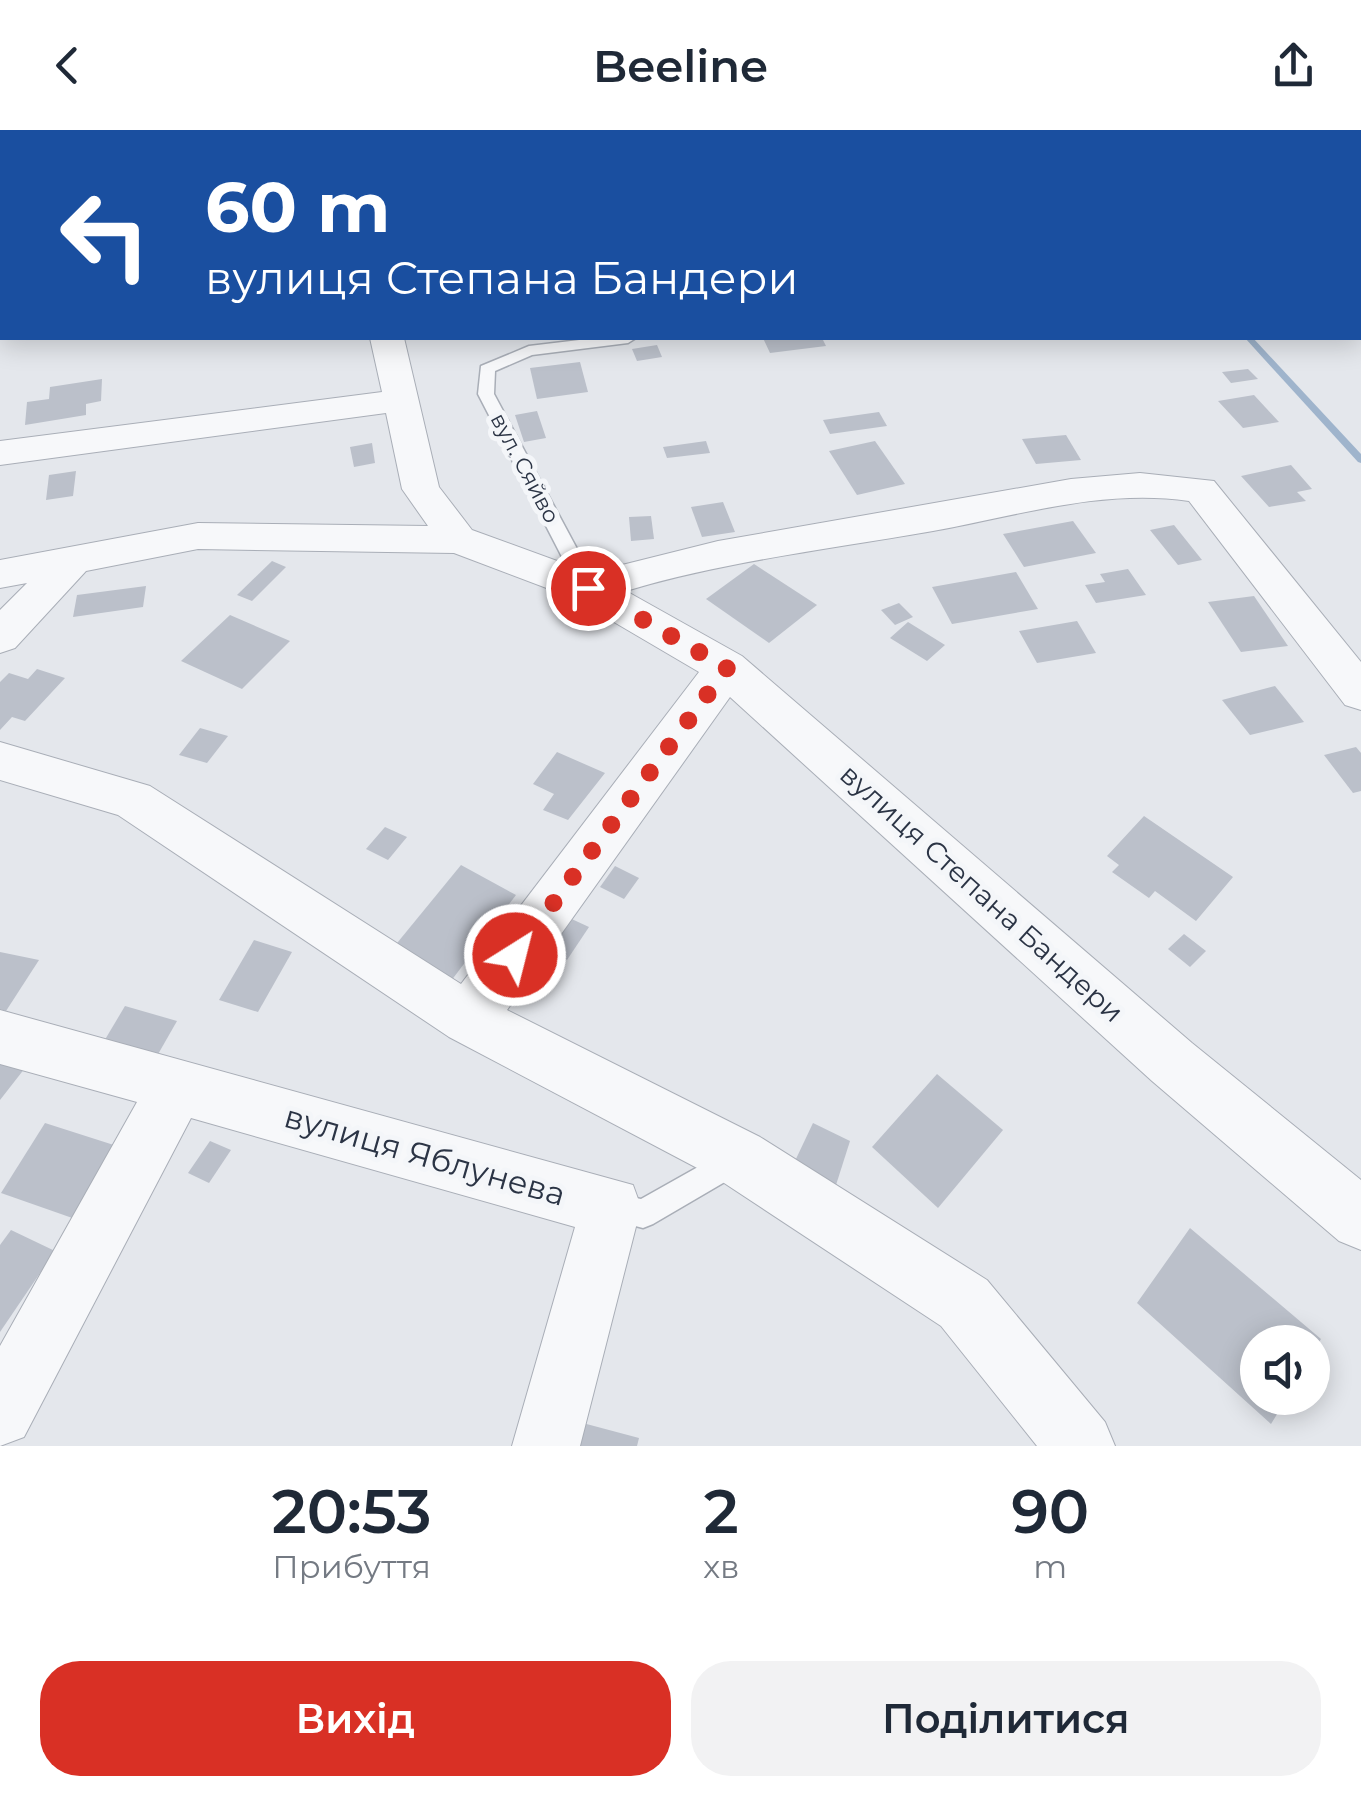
<!DOCTYPE html>
<html lang="uk">
<head>
<meta charset="utf-8">
<style>
  :root { --surface:#fff; --page:#f2f2f3; --text:#1f2937; --muted:#747a83; --accent:#d93025 }
  body { margin:0; font-family:Montserrat,sans-serif; background:var(--page); color:var(--text); height:100vh; display:flex; flex-direction:column; font-size:38px; white-space:nowrap }
  * { box-sizing:border-box; margin:0 }
  p { font-size:32px; color:var(--muted) }
  .icon { flex:none; width:55px; height:55px; fill:none; stroke:currentColor; stroke-width:2; stroke-linecap:round; stroke-linejoin:round }
  .map { position:relative; height:1316px; overflow:hidden }
  .sheet { display:flex; flex-direction:column; background:var(--surface); flex:1 }
  .sheet>* { flex:none }
  .guide { position:absolute; left:0px; top:0px; width:1362px; height:210px; box-shadow:0 5px 25px #0003; background:#1a4fa0; color:#fff; overflow:hidden }
  .controls { position:absolute; left:1240px; top:1195px; display:grid; gap:20px }
  .controls a { display:grid; place-items:center; width:90px; height:90px; border-radius:50%; background:var(--surface); box-shadow:0 5px 25px #0003; font-size:50px }
  .pin { position:absolute; display:grid; place-items:center; width:85px; height:85px; color:#fff; margin:-42px; border:5px solid #fff; border-radius:50%; box-shadow:0 2px 10px #0007 }
  .me { position:absolute; width:110px; margin:-55px; rotate:36deg; stroke-linejoin:round; filter:drop-shadow(0 0 8px #0008) }
  .turn { display:flex; align-items:center; gap:35px; height:210px; padding:0 40px; font-size:45px }
  .turn .icon { width:130px; height:130px; stroke-width:2.5 }
  .turn b { display:block; font-size:70px; line-height:85px }
  .eta { display:flex; justify-content:space-evenly; align-items:center; height:170px; text-align:center }
  .eta b { font-size:60px; font-weight:600; line-height:70px }
  .cta { display:flex; gap:20px; margin-top:auto; padding:20px 40px }
  .cta a { flex:1; height:115px; border-radius:40px; background:var(--accent); color:#fff; font-size:40px; font-weight:600; line-height:115px; text-align:center }
  .cta a+a { background:var(--page); color:var(--text) }
  header { display:flex; justify-content:space-between; align-items:center; height:130px; padding:0 40px; background:var(--surface); font-size:45px; font-weight:600 }
  .map>svg:first-child { display:block }
</style>
</head>
<body>
<header><svg class="icon" aria-label="back" viewBox="0 0 24 24"><path d="M15 5l-7 7 7 7"/></svg>Beeline<svg class="icon" aria-label="share" viewBox="0 0 24 24"><path d="M12 15V3M7 8l5-5 5 5M5 13v7h14v-7"/></svg></header>
<div class="map">
<svg width="1361" height="1316" viewBox="0 0 1361 1316">
  <rect width="100%" height="100%" fill="#e4e7ec"/>
  <g fill="none" stroke-linecap="round" stroke-linejoin="round">
    <!-- stream -->
    <g fill="#9fb4cc" fill-rule="evenodd">
      <polygon points="1056,0 1063,0 1064,2 1058,2"/>
      <polygon points="1245,208 1253,208 1361,324 1361,333 1358,332"/>
    </g>
  </g>
  <!-- building -->
  <g fill="#bbc0ca">
    <polygon points="763,208 822,208 826,216 770,223"/>
    <polygon points="657,215 662,227 637,231 632,219"/>
    <polygon points="580,232 588,262 537,269 530,238"/>
    <polygon points="1248,239 1258,249 1231,253 1222,242"/>
    <polygon points="102,249 101,271 86,274 86,285 25,295 27,272 49,269 50,257"/>
    <polygon points="1254,265 1279,292 1243,298 1218,271"/>
    <polygon points="537,281 546,308 524,312 515,285"/>
    <polygon points="879,282 887,296 830,304 823,290"/>
    <polygon points="1066,305 1081,330 1036,334 1022,309"/>
    <polygon points="706,311 710,323 667,328 663,317"/>
    <polygon points="875,311 905,354 857,365 829,321"/>
    <polygon points="372,313 375,333 354,337 350,317"/>
    <polygon points="1291,335 1312,359 1297,362 1306,371 1269,377 1241,346"/>
    <polygon points="76,341 73,366 46,370 49,345"/>
    <polygon points="723,372 735,402 702,407 691,377"/>
    <polygon points="651,386 654,409 631,411 629,387"/>
    <polygon points="1073,391 1096,423 1024,437 1003,404"/>
    <polygon points="1174,395 1202,430 1178,435 1150,400"/>
    <polygon points="272,431 286,437 252,471 237,465"/>
    <polygon points="754,434 817,475 769,513 706,469"/>
    <polygon points="1128,439 1146,465 1096,473 1085,455 1105,452 1100,444"/>
    <polygon points="1016,442 1038,479 952,494 932,457"/>
    <polygon points="146,456 143,477 73,487 77,465"/>
    <polygon points="1254,466 1288,516 1241,522 1208,472"/>
    <polygon points="899,473 913,487 895,495 881,480"/>
    <polygon points="230,485 290,511 242,559 181,531"/>
    <polygon points="1077,491 1096,523 1037,533 1019,501"/>
    <polygon points="908,492 945,515 927,531 890,508"/>
    <polygon points="37,539 65,548 25,591 12,587 0,600 0,552 9,543 28,549"/>
    <polygon points="1275,556 1304,592 1250,605 1222,570"/>
    <polygon points="200,598 228,606 207,633 179,625"/>
    <polygon points="1356,617 1361,623 1361,661 1353,663 1324,625"/>
    <polygon points="557,622 605,643 568,690 543,680 554,664 533,654"/>
    <polygon points="1144,686 1233,747 1196,791 1155,761 1149,768 1112,742 1119,735 1107,726"/>
    <polygon points="385,697 407,707 388,730 366,719"/>
    <polygon points="461,735 516,765 451,851 393,818"/>
    <polygon points="615,736 639,748 624,769 600,757"/>
    <polygon points="563,785 589,797 567,830 541,817"/>
    <polygon points="1184,804 1206,821 1190,837 1168,819"/>
    <polygon points="254,810 292,822 258,882 219,870"/>
    <polygon points="0,822 39,830 6,881 0,879"/>
    <polygon points="125,876 177,891 153,933 100,918"/>
    <polygon points="0,926 25,938 0,970"/>
    <polygon points="937,944 1003,1000 938,1078 872,1017"/>
    <polygon points="45,993 120,1017 78,1090 1,1063"/>
    <polygon points="813,993 850,1011 836,1055 795,1031"/>
    <polygon points="210,1011 231,1020 209,1053 188,1043"/>
    <polygon points="1190,1098 1321,1209 1312,1224 1312,1212 1258,1212 1258,1268 1287,1268 1271,1294 1137,1173"/>
    <polygon points="11,1100 55,1121 0,1202 0,1115"/>
    <polygon points="579,1292 639,1308 637,1316 574,1316"/>
  </g>
  <g fill="none" stroke-linecap="round" stroke-linejoin="round">
    <!-- service casing -->
    <g stroke="#a9aeb7" stroke-width="3">
      <g id="service">
        <rect x="86" y="0" width="12" height="2"/>
        <polygon points="596,208 636,208 628,213 532,225 495,241 494,264 598,458 588,465 578,458 478,264 481,236 529,216"/>
        <polygon points="737,1015 747,1019 751,1029 747,1039 653,1094 643,1098 601,1087 597,1077 601,1067 611,1063 641,1069"/>
      </g>
    </g>
    <!-- minor casing -->
    <g stroke="#a9aeb7" stroke-width="2">
      <g id="minor">
        <polygon points="343,0 369,0 370,2 344,2"/>
        <polygon points="1179,0 1207,0 1208,2 1181,2"/>
        <rect x="0" y="141" width="2" height="18"/>
        <rect x="1360" y="147" width="1" height="19"/>
        <path d="M370 208H404L439 357 472 400 590 443 718 411 1071 349 1140 343 1214 351 1361 532V580L1345 575 1189 371C1103 358 1017 386 933 401 831 419 726 431 626 461L742 526 1192 913 1361 1050V1120L1339 1111 1152 951 730 567 507 880 760 1007 987 1150 1105 1292 1115 1316H1037L941 1196 718 1049 449 907 118 685 0 650V612L150 656 461 854 699 542 573 468 454 423 198 419 86 441 15 518 0 523V480L27 453 0 458V430L198 393 428 396 402 359 386 283 0 335V311L382 262Z"/>
        <polygon points="0,880 633,1055 641,1077 580,1316 512,1316 575,1097 191,988 24,1307 0,1316 0,1216 137,972 0,934"/>
      </g>
    </g>
    <!-- service -->
    <use href="#service" fill="#f7f8fa" fill-rule="evenodd"/>
    <!-- minor -->
    <use href="#minor" fill="#f7f8fa" fill-rule="evenodd"/>
  </g>
  <g fill="none" stroke-linecap="round" stroke-linejoin="round">
    <!-- route -->
    <polyline stroke="#d93025" stroke-width="18" stroke-dasharray="0 32.4" points="515,825 727,538 588,458"/>
  </g>
  <g text-anchor="middle" dominant-baseline="central" stroke-width="10" stroke-linejoin="round" paint-order="stroke">
    <!-- far-street labels -->
    <g font-size="22" fill="#2b3445" stroke="#f4f6f9">
      <text transform="translate(525 338) rotate(62)">вул. Сяйво</text>
    </g>
    <!-- street labels -->
    <g font-size="28" fill="#2b3445" stroke="#f4f6f9">
      <text transform="translate(982 763) rotate(42)">вулиця Степана Бандери</text>
    </g>
    <!-- near-street labels -->
    <g font-size="32" fill="#2b3445" stroke="#f4f6f9">
      <text transform="translate(425 1025) rotate(16)">вулиця Яблунева</text>
    </g>
  </g>
</svg>
<div class="controls">
<a><svg class="icon" aria-label="sound" viewBox="0 0 24 24"><path d="M4 9h4l5-4v14l-5-4H4zM17 9q2 3 0 6"/></svg></a>
</div>
<div class="pin" style="left:588px;top:458px;background:#d93025"><svg class="icon" aria-label="arrive" viewBox="0 0 24 24"><path d="M6 21V4h12l-3 4 3 4H6"/></svg></div>
<svg class="me" style="left:515px;top:825px" viewBox="-20 -20 40 40"><circle r="17" fill="#d93025" stroke="#fff" stroke-width="3"/><path d="M0-11L8 9 0 5-8 9z" fill="#fff"/></svg>
<div class="guide">
<div class="turn"><svg class="icon" aria-label="left" viewBox="0 0 24 24"><path d="M17 20v-9H6M10 6l-5 5 5 5"/></svg><div><b>60 m</b>вулиця Степана Бандери</div></div>
</div>
</div>
<section class="sheet">
<div class="eta">
<div><b>20:53</b><p>Прибуття</p></div>
<div><b>2</b><p>хв</p></div>
<div><b>90</b><p>m</p></div>
</div>
<div class="cta"><a>Вихід</a><a>Поділитися</a></div>
</section>
</body>
</html>
